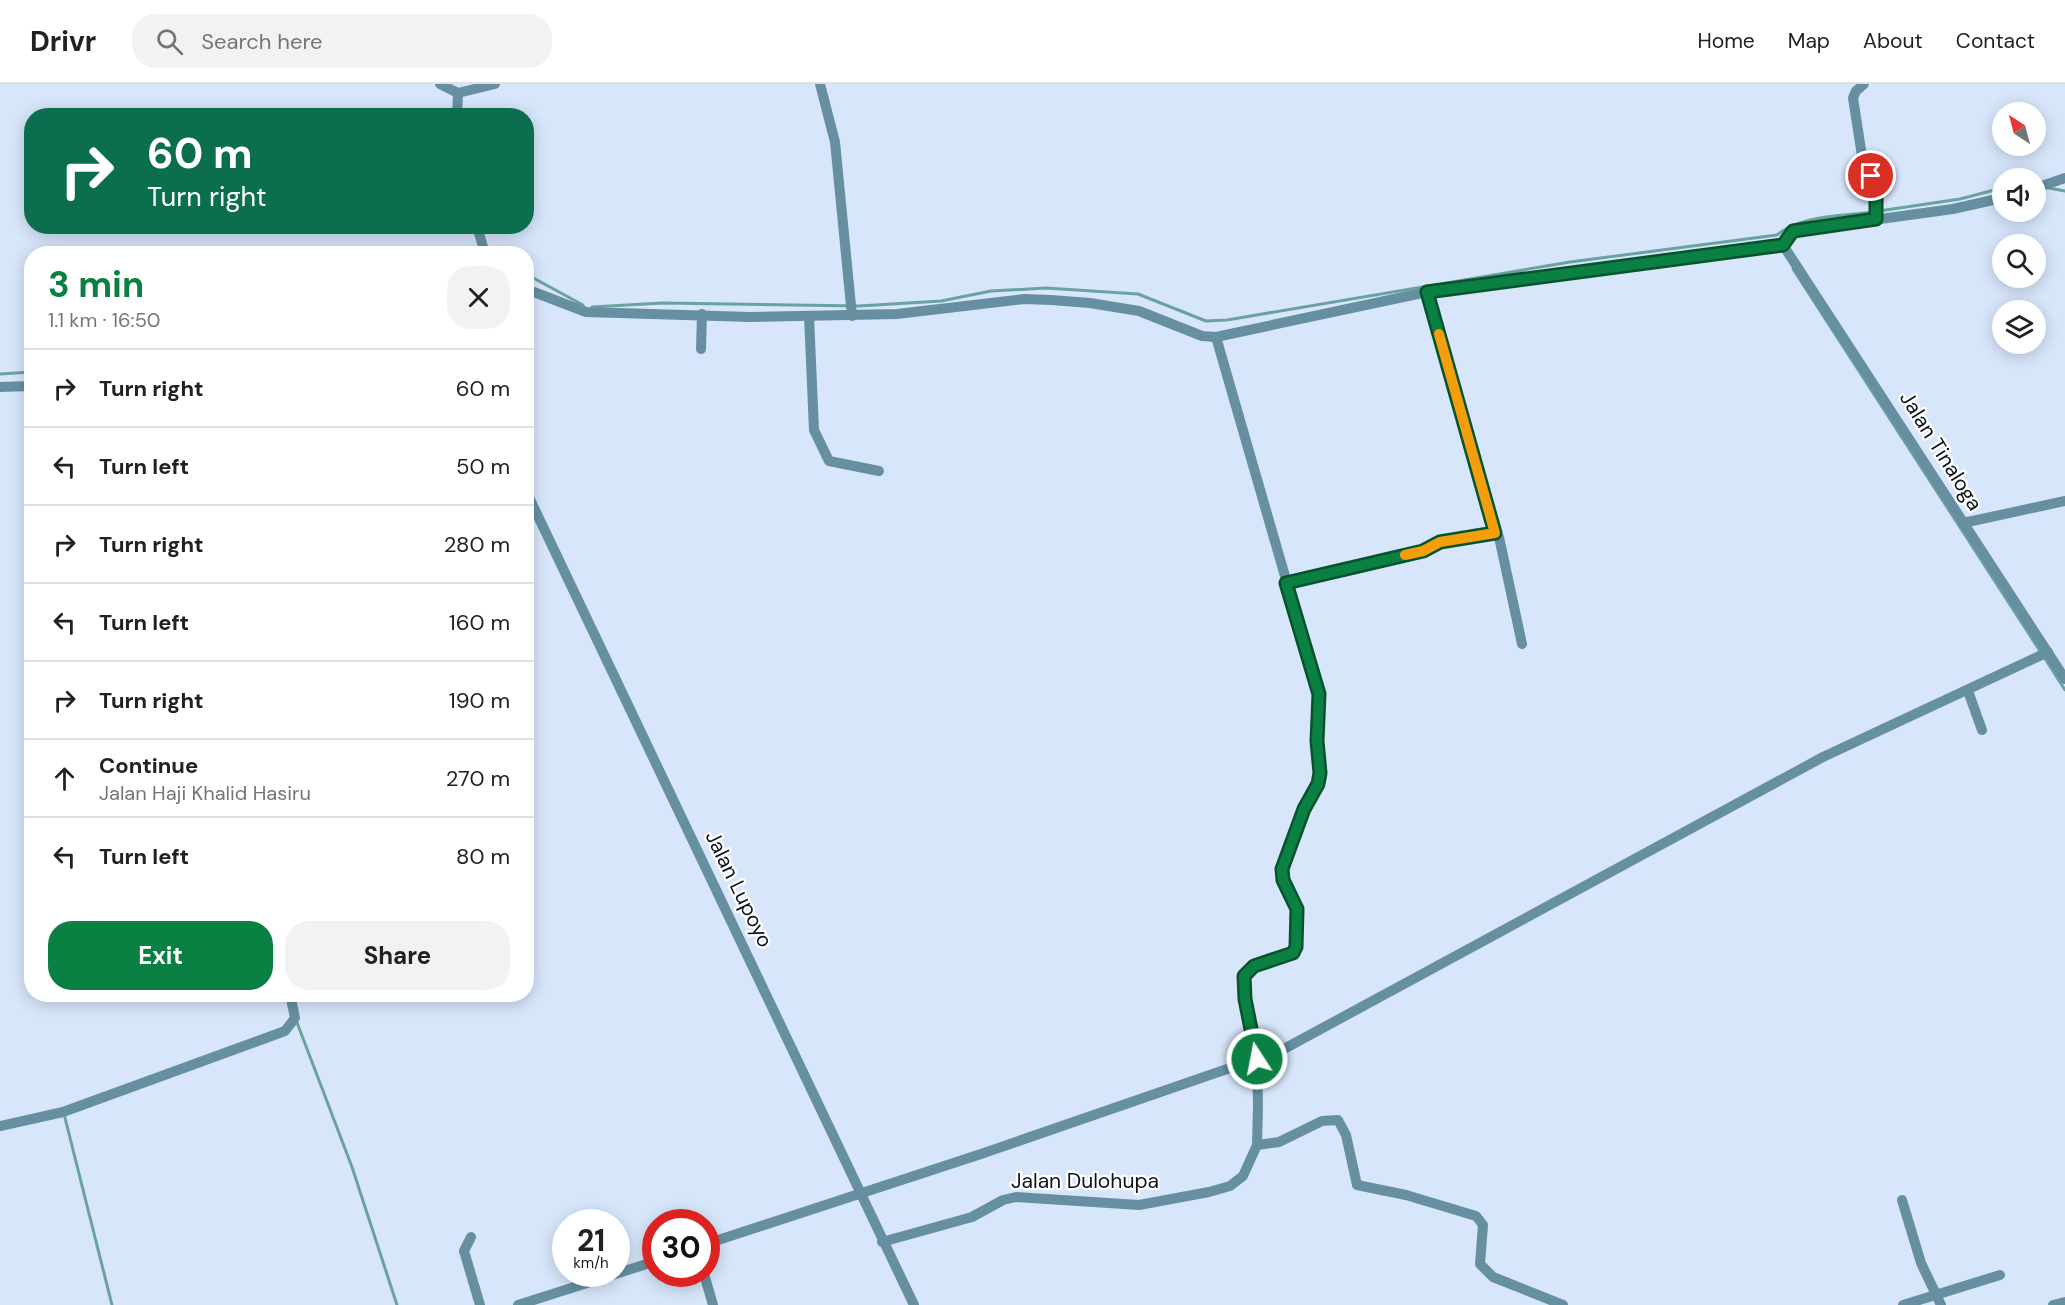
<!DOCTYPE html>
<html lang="en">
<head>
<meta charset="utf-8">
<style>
  :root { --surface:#fff; --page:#f2f2f2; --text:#202124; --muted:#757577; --line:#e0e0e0; --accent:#0b8043 }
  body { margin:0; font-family:"DM Sans",sans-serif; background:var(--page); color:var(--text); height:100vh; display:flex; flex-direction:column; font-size:22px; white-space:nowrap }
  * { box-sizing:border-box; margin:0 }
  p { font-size:20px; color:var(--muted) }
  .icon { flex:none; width:33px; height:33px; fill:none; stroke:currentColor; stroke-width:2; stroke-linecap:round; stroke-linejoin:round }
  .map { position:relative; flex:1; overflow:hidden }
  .sheet { position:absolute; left:24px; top:162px; width:510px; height:756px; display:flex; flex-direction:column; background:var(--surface); border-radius:24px; box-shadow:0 3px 15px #0003 }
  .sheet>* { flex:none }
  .hud { position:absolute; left:24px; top:24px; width:510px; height:126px; border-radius:24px; box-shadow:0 3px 15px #0003; background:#0b6e4f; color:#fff; overflow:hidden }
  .needle { width:39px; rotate:324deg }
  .buttons { position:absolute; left:1992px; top:18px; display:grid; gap:12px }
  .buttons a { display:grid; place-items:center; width:54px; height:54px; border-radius:50%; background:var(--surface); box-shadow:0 3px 15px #0003; font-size:30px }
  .speed { position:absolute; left:552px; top:1125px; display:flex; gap:12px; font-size:30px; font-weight:700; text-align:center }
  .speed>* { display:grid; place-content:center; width:78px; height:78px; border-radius:50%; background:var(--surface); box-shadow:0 3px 15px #0003; line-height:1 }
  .speed small { font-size:15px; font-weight:400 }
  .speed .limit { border:9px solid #d22; background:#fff; color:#111 }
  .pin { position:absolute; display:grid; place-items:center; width:51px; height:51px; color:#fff; margin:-26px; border:3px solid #fff; border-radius:50%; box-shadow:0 2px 6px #0007 }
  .me { position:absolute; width:66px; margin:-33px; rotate:349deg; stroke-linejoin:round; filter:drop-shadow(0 0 4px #0008) }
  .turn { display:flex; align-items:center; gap:21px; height:126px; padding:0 24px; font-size:27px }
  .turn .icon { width:78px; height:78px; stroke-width:2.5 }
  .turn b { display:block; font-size:42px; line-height:51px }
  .round { display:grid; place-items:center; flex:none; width:63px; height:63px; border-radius:24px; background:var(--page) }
  .headline { display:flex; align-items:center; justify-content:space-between; height:102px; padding:0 24px }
  h1 { font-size:36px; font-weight:700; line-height:45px; color:var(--accent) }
  .primary-button { display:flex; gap:12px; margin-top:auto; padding:12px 24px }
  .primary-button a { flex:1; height:69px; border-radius:24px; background:var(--accent); color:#fff; font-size:24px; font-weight:700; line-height:69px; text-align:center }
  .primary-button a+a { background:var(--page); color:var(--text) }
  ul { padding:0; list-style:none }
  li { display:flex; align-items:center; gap:18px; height:78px; padding:0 24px; border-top:2px solid var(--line) }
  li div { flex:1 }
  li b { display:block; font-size:22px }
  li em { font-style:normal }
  header { display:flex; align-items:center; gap:36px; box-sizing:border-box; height:84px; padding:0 30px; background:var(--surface); border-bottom:2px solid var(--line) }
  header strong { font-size:28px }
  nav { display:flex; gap:33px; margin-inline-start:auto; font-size:21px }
  .search { width:420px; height:54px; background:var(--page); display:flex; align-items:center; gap:15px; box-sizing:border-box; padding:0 21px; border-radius:24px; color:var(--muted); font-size:22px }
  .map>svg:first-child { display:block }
</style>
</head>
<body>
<header>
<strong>Drivr</strong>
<div class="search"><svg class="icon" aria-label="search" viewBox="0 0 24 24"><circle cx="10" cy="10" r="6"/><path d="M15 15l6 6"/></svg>Search here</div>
<nav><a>Home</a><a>Map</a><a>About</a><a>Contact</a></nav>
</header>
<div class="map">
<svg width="2065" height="1221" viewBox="0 0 2065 1221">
  <rect width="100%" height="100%" fill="#d7e6fb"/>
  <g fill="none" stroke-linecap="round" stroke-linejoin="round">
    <!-- stream -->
    <g stroke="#6aa2a2" stroke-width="3">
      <polyline points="2049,104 2065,107"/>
      <polyline points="1879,127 1960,115 2002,104"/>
      <polyline points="1793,185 2040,567"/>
      <polyline points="526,190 583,221"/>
      <path d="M592 223 662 219 859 222 941 217 991 207 1046 204 1138 210 1206 237 1227 236 1570 178 1777 151C1800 131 1843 132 1872 128"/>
      <polyline points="0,290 32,288"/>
      <polyline points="2044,573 2065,606"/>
      <polyline points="296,936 352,1083 397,1221"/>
      <polyline points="64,1030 112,1221"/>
    </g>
    <!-- minor -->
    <g stroke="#6690a2" stroke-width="10">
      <polyline points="440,0 458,9 457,32"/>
      <polyline points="820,0 835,58 852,232"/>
      <polyline points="1864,0 1856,7 1853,14 1862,72 1875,102 1876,135"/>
      <polyline points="458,9 495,0"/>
      <polyline points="2036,104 2065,94"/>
      <polyline points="477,142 485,170"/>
      <polyline points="1783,161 1793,147 1953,125 2002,114"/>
      <polyline points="526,205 586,228 750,233 897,230 1024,215 1051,216 1090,219 1139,227 1202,252 1216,253 1427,208 1783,161 2065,595"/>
      <polyline points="1427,208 1495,449"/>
      <polyline points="809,232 814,346 829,377 879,387"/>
      <polyline points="701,265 702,230"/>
      <polyline points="0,303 32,302"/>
      <polyline points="526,407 914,1221"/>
      <polyline points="1963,439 2065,417"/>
      <polyline points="1286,499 1423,467 1440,458 1495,449 1499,453 1522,560"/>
      <polyline points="1968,607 1982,646"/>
      <polyline points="0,1042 63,1028 285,947 295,934 290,910"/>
      <polyline points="1257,1061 1279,1058 1322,1037 1338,1036 1346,1051 1357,1101 1406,1111 1476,1132 1483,1141 1480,1180 1493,1193 1563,1221"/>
      <polyline points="1902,1116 1921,1179 1941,1221"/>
      <polyline points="471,1153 464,1167 480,1221"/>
      <path d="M882 1158 972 1133 1003 1116 1016 1113 1139 1121 1209 1108 1230 1102 1243 1092 1257 1061 1258 1022 1257 975 1245 915 1244 892C1256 874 1285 881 1296 863L1297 825 1283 796 1282 785 1304 725 1318 700 1319 610 1216 253"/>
      <polyline points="706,1160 981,1070 1282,966 1823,673 2048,568"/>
      <polyline points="704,1190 713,1221"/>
      <polyline points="518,1221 656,1177"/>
      <polyline points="1903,1221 2000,1191"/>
      <polyline points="2053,1221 2065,1218"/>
    </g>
  </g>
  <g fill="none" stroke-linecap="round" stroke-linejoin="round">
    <!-- route casing -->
    <g stroke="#07532c" stroke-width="15">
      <polyline id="route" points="1257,975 1245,915 1244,892 1254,882 1293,869 1296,863 1297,825 1283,796 1282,785 1304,725 1318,700 1320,689 1317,657 1319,610 1286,499 1423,467 1440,458 1495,449 1427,208 1783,161 1793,147 1876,135 1876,110 1871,92"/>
    </g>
    <!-- route -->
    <use href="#route" stroke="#0b8043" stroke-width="10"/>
    <!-- slow -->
    <polyline stroke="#f59e0b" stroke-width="10" points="1405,471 1423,467 1440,458 1495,449 1439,250"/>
  </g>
  <g text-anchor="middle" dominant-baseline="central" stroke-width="4.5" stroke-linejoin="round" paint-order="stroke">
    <!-- street labels -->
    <g font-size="21" fill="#0e131a" stroke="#fff">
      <text transform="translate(1941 367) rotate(58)">Jalan Tinaloga</text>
      <text transform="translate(739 805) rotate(64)">Jalan Lupoyo</text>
      <text x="1085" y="1097">Jalan Dulohupa</text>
    </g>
  </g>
</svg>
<div class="buttons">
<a><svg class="needle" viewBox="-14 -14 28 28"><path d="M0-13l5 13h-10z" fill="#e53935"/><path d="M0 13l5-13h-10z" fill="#757577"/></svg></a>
<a><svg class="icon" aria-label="sound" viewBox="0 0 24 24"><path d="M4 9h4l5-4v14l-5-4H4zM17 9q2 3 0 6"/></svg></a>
<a><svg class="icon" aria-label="search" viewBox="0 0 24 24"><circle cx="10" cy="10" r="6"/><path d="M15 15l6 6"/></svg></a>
<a><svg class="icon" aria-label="layers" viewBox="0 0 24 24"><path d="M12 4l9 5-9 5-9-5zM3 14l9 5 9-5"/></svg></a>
</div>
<div class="speed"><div>21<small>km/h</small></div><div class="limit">30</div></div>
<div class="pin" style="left:1871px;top:92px;background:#d93025"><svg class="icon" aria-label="arrive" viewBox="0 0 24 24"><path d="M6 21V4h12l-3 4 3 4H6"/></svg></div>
<svg class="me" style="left:1257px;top:975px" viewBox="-20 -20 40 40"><circle r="17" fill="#0b8043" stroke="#fff" stroke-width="3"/><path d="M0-11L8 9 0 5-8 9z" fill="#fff"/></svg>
<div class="hud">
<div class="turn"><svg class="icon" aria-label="right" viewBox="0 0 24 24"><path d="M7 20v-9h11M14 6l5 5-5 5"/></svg><div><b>60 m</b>Turn right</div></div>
</div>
<section class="sheet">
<div class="headline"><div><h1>3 min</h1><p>1.1 km · 16:50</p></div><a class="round"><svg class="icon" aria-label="close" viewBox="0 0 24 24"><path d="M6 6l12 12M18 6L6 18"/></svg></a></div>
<ul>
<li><svg class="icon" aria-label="right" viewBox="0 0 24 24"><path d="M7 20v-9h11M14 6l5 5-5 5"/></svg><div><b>Turn right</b></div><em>60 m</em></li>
<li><svg class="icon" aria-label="left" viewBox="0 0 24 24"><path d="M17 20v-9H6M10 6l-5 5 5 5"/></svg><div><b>Turn left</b></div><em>50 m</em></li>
<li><svg class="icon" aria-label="right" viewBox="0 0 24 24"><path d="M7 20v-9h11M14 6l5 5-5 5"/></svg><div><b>Turn right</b></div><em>280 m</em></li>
<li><svg class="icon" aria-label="left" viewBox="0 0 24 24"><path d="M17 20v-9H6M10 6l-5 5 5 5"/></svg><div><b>Turn left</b></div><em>160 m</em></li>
<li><svg class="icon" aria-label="right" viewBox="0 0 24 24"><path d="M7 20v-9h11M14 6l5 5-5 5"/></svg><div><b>Turn right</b></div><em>190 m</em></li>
<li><svg class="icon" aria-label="ahead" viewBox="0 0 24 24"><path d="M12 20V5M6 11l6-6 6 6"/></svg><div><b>Continue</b><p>Jalan Haji Khalid Hasiru</p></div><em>270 m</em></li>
<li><svg class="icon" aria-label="left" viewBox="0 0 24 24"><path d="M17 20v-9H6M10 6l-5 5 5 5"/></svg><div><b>Turn left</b></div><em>80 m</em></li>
</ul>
<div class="primary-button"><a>Exit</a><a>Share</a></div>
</section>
</div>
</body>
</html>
